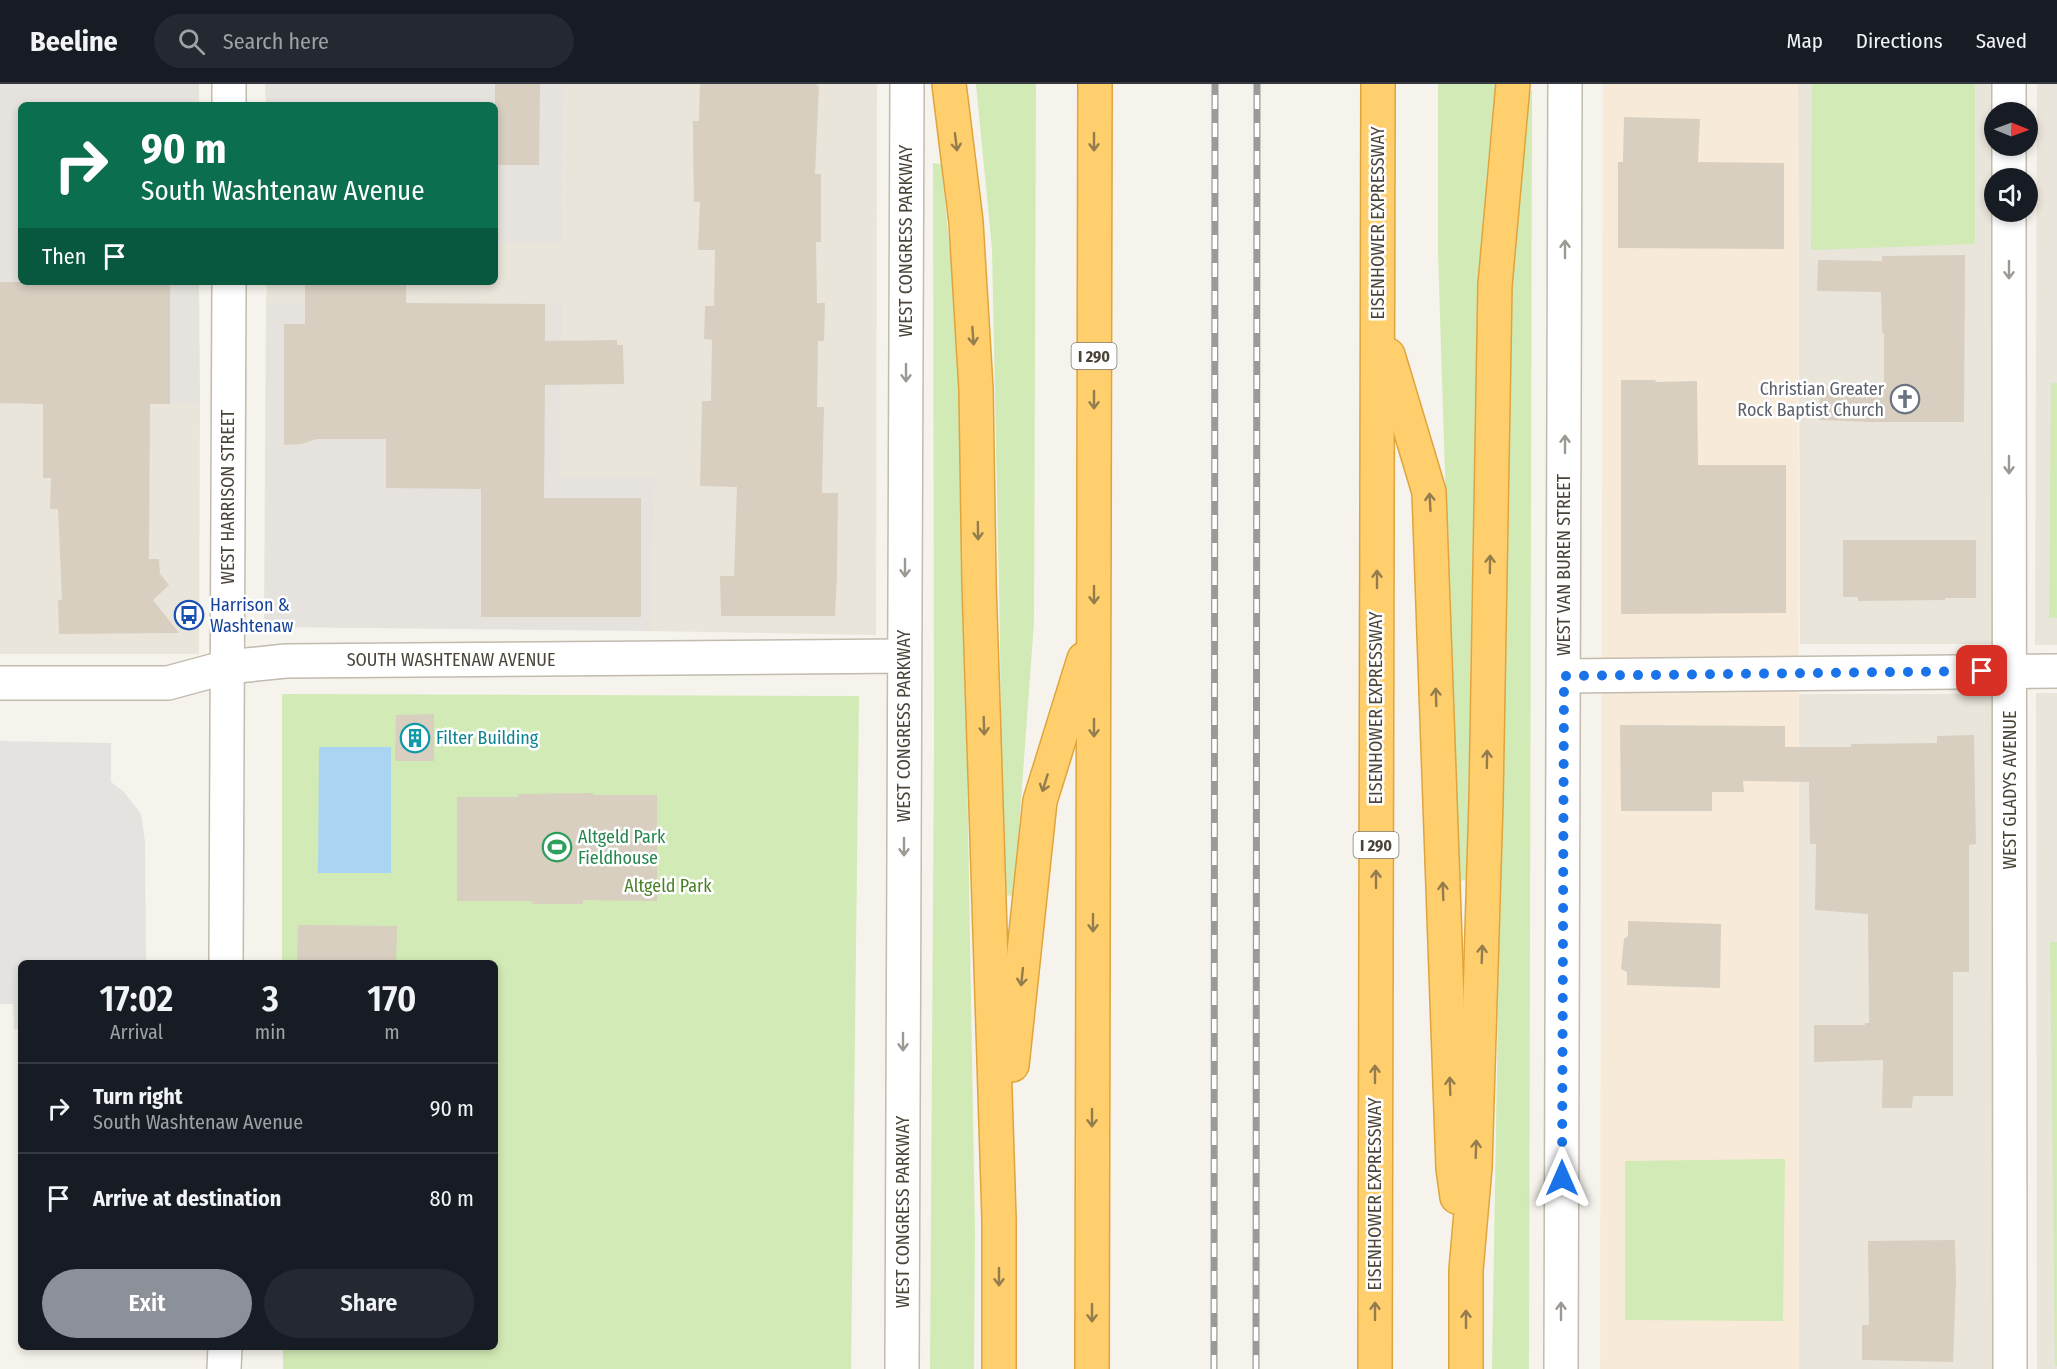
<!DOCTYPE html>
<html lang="en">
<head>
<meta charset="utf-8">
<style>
  :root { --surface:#171b24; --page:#242831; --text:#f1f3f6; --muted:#9ea1a6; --line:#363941; --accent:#8c9099 }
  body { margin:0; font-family:"Fira Sans Condensed",sans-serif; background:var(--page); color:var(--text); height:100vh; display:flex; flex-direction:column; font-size:22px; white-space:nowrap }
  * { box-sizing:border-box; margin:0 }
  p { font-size:20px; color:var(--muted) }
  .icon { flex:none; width:33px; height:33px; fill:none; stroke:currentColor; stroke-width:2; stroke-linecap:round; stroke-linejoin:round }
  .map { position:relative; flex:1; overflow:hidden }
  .side { position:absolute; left:18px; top:876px; width:480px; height:390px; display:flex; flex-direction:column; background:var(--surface); border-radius:9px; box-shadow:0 3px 9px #0003 }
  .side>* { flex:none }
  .guide { position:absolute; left:18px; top:18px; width:480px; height:183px; border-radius:9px; box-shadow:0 3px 9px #0003; background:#0b6e4f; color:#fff; overflow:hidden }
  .needle { width:39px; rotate:91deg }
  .buttons { position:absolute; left:1984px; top:18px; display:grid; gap:12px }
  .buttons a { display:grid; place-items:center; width:54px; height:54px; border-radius:50%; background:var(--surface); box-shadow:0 3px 9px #0003; font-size:30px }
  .pin { position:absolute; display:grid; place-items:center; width:51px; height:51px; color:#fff; margin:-26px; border-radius:12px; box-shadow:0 3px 9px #0006 }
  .me { position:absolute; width:66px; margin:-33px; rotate:0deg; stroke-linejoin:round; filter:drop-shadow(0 0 4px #0008) }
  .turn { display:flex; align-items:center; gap:21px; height:126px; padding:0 24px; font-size:27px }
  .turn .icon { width:78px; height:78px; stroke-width:2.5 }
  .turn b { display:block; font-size:42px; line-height:51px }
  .then { display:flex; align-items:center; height:57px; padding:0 24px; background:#0003; gap:12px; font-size:22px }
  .eta { display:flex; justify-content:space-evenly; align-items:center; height:102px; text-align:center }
  .eta b { font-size:36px; font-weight:600; line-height:42px }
  .button { display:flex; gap:12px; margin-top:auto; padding:12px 24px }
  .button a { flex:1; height:69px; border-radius:36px; background:var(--accent); color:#fff; font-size:24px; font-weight:600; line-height:69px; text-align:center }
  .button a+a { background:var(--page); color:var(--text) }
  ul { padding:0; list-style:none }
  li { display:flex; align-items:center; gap:18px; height:90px; padding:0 24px; border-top:2px solid var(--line) }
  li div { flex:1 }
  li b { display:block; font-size:22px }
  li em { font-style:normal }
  header { display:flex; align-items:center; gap:36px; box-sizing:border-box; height:84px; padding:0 30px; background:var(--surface); border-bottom:2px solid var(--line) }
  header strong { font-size:28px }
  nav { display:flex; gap:33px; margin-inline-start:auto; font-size:21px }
  .search { width:420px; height:54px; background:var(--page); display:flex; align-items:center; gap:15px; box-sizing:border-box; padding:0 21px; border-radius:33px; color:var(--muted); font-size:22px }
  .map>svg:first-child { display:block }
</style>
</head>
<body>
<header>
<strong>Beeline</strong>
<div class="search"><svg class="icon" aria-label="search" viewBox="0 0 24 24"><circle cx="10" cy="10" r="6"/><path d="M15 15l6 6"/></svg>Search here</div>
<nav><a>Map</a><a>Directions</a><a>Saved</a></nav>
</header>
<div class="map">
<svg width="2057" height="1285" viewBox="0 0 2057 1285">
  <rect width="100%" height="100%" fill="#f6f3ec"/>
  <!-- residential -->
  <g fill="#eae5da">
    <polygon points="563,0 877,0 876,551 650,547 650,397 560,393 561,220 266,220 267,198 495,198 495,158 562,158"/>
    <polygon points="1798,0 1993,0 1992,560 1800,560"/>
    <polygon points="2037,0 2057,0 2057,561 2035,561"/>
    <polygon points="200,319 199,570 0,570 0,320"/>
    <polygon points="2036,609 2057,609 2057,1285 2037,1285"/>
    <rect x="1799" y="610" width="193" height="675"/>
  </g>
  <!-- commercial -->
  <polygon fill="#f7ead8" points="1603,0 1798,0 1799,1285 1600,1285"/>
  <!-- industrial -->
  <g fill="#e6e2dd">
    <polygon points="0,0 199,0 199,21 21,21 21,198 199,198 200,319 0,320"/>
    <polygon points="265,0 563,0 562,158 495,158 495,21 266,21"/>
    <polygon points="266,220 562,220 560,393 655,393 650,547 264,543"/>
  </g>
  <!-- green -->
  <g fill="#d2eab5">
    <polygon points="976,0 1036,0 1034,538 1014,812 1002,811 1000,554 992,165"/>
    <path d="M1438 0H1496C1483 105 1480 211 1477 316 1471 476 1470 636 1467 796L1458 797 1438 169Z"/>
    <polygon points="1812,0 1975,0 1975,160 1811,166"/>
    <polygon points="1529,7 1532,7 1529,1285 1492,1285 1508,314 1514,158"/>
    <polygon points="933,79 941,80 955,214 961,334 975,1148 974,1285 930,1285 934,659"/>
    <polygon points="2051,299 2057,299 2057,534 2049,534"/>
    <polygon points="282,610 859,612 851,1285 283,1285 283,1263 495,1263 495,879 282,879"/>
    <polygon points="2050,858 2057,858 2057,1282 2055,1282"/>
    <polygon points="1785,1075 1783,1237 1625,1236 1625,1077"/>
  </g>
  <!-- parking -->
  <polygon fill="#e5e3e0" points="0,657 111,659 111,698 124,708 141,730 145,758 146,879 21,879 21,945 14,945 13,920 0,920"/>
  <!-- water -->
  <polygon fill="#a9d4f2" points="319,663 391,663 391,789 318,789"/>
  <!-- building -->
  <g fill="#d8cfc1">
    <polygon points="495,0 540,0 539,81 495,81"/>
    <polygon points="700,0 815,0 819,2 815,90 821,90 821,158 816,158 817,219 825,219 824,257 818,257 817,323 824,323 822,409 838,409 837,491 835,532 721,532 720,492 734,492 737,403 700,402 702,317 711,317 712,256 704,255 705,222 714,222 715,166 698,166 700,118 694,118 693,60 693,37 699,37"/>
    <polygon points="1624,33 1700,35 1698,78 1784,79 1784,165 1618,164 1618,78 1623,78"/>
    <polygon points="1965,171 1964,338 1872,338 1819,336 1820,305 1884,307 1884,249 1882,249 1881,208 1817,207 1818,176 1882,177 1882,172"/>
    <polygon points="0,198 170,198 170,320 150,320 149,475 159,475 160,490 169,501 153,516 179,549 59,550 58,516 62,516 58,425 50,425 51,394 43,394 43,320 0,319"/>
    <polygon points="305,198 406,198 406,219 545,220 545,257 617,256 617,261 623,261 624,300 545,301 544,414 641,414 641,533 481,533 481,405 386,404 386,355 317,355 301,360 284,361 284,240 305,240"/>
    <polygon points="1621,296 1656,296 1655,298 1697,297 1698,381 1786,381 1786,529 1621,530"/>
    <polygon points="1843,456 1976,456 1976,514 1945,514 1945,516 1858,517 1858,513 1843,513"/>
    <polygon points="434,630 434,677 395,677 396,631"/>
    <polygon points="1620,641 1785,642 1785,663 1851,663 1851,660 1937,659 1937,652 1974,651 1976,760 1969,761 1969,888 1953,888 1953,1012 1913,1012 1912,1024 1882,1024 1883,976 1814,978 1814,941 1865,941 1865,939 1869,939 1868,830 1815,826 1816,760 1810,760 1809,698 1743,697 1744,708 1712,708 1712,727 1621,727"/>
    <polygon points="593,709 593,711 657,711 657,817 583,816 583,820 533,820 532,817 457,817 457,713 518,713 518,710"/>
    <polygon points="1628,837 1721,840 1720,904 1627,901 1627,888 1621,885 1624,855 1628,852"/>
    <polygon points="298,841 397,842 396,879 297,879"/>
    <polygon points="1955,1156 1956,1198 1953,1278 1862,1276 1862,1241 1869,1241 1868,1157"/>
  </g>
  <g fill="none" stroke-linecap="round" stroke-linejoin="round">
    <!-- minor casing -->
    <g stroke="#c2bbae" stroke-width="36">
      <g id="minor">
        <polyline points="2009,0 2009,28"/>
        <polyline points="2009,62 2009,94"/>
        <polyline points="2009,128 2010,1285"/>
        <polyline points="1564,592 2057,587"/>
        <polyline points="0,599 168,599 227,583 286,577 904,572"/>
      </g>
    </g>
    <!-- tertiary casing -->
    <g stroke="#c2bbae" stroke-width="36">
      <g id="tertiary">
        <polyline points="229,21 229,0"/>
        <polyline points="226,879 229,198"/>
        <polyline points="224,1285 225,1263"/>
        <polyline points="902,1285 907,0"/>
        <polyline points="1561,1285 1565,0"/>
      </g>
    </g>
    <!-- motorway casing -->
    <g stroke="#e0a43c" stroke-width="36">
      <g id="motorway">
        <polyline points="949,0 966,138 976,305 979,498 999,1135 999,1285"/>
        <polyline points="1388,271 1429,408 1453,1084 1457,1113"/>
        <polyline points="1012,981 1040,717 1084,575"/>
        <polyline points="1092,1285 1095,0"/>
        <polyline points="1375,1285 1378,0"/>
        <polyline points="1466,1285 1466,1186 1475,1083 1486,716 1495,201 1513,0"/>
      </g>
    </g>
    <!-- minor -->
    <use href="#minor" stroke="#fff" stroke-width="33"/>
    <!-- tertiary -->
    <use href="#tertiary" stroke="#fff" stroke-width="33"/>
    <!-- motorway -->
    <use href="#motorway" stroke="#ffcf6e" stroke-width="33"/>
    <!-- rail casing -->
    <g stroke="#9a9a9a" stroke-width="7">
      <g id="rail">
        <polyline points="1214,1285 1215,0"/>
        <polyline points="1256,1285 1257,0"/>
      </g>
    </g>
    <!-- rail -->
    <use href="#rail" stroke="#fff" stroke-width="4.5" stroke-dasharray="14" stroke-linecap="butt"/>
  </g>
  <!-- one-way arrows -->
  <defs><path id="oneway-shaft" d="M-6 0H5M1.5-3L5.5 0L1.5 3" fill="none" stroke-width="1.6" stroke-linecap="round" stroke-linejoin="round" transform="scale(1.5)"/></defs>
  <g stroke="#937c4e">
    <use href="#oneway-shaft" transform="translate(956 58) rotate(83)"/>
    <use href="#oneway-shaft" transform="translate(1094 58) rotate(90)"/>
    <use href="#oneway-shaft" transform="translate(973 252) rotate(86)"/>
    <use href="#oneway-shaft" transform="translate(1094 316) rotate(90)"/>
    <use href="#oneway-shaft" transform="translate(1430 418) rotate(-93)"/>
    <use href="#oneway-shaft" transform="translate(978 447) rotate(89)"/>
    <use href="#oneway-shaft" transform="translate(1490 480) rotate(-89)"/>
    <use href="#oneway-shaft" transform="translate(1377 495) rotate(-90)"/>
    <use href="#oneway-shaft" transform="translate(1094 511) rotate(90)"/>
    <use href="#oneway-shaft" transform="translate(1436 613) rotate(-92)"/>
    <use href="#oneway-shaft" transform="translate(984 642) rotate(88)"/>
    <use href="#oneway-shaft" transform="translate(1094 644) rotate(90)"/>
    <use href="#oneway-shaft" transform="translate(1487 675) rotate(-89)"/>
    <use href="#oneway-shaft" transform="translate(1045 699) rotate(107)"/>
    <use href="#oneway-shaft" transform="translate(1376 795) rotate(-90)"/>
    <use href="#oneway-shaft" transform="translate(1443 807) rotate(-92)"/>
    <use href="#oneway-shaft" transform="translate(1093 839) rotate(90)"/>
    <use href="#oneway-shaft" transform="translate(1482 870) rotate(-88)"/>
    <use href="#oneway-shaft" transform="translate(1022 893) rotate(96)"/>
    <use href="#oneway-shaft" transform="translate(1375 990) rotate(-90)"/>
    <use href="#oneway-shaft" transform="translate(1450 1002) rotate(-92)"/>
    <use href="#oneway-shaft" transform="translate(1092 1034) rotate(90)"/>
    <use href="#oneway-shaft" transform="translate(1476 1065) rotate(-88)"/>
    <use href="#oneway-shaft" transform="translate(999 1193) rotate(90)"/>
    <use href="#oneway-shaft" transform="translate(1375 1227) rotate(-90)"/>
    <use href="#oneway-shaft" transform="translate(1092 1229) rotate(90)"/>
    <use href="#oneway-shaft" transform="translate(1466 1235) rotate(-90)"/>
  </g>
  <g stroke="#9c9892">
    <use href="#oneway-shaft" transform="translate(1565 165) rotate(-90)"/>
    <use href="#oneway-shaft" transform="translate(2009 186) rotate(90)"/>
    <use href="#oneway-shaft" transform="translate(906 289) rotate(90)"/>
    <use href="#oneway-shaft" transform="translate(1565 360) rotate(-90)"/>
    <use href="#oneway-shaft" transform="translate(2009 381) rotate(90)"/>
    <use href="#oneway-shaft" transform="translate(905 484) rotate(90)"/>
    <use href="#oneway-shaft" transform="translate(904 763) rotate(90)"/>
    <use href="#oneway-shaft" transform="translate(903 958) rotate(90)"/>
    <use href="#oneway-shaft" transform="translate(1561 1227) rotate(-90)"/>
  </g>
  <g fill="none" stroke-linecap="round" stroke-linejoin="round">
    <!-- route -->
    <polyline stroke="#1a73e8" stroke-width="10" stroke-dasharray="0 18" points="1562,1094 1564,592 1982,587"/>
  </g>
  <!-- icons -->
  <defs>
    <g id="church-ring" transform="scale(1.5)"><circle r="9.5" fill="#fff" stroke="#6b7280" stroke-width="1.5"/><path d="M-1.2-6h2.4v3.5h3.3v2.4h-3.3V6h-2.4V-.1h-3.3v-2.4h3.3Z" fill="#6b7280"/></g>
    <g id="bus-ring" transform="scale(1.5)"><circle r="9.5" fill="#fff" stroke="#1a4fb4" stroke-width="1.5"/><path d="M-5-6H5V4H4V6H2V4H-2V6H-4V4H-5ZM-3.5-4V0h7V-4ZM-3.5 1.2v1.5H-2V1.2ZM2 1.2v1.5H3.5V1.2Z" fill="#1a4fb4"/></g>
    <g id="building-ring" transform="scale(1.5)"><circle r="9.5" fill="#fff" stroke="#0f9aa8" stroke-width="1.5"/><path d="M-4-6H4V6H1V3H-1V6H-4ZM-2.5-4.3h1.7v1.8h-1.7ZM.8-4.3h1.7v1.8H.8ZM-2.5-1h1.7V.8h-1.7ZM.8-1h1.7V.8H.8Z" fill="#0f9aa8"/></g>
    <g id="stadium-ring" transform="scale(1.5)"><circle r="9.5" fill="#fff" stroke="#2e9e5b" stroke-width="1.5"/><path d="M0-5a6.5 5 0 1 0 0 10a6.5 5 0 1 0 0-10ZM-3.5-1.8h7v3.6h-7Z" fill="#2e9e5b"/></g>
  </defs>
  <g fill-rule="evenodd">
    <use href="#church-ring" x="1905" y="315"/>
    <use href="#bus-ring" x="189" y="531"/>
    <use href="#building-ring" x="415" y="654"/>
    <use href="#stadium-ring" x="557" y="763"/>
  </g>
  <g text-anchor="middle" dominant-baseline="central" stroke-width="5" stroke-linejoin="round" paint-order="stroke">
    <!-- shield labels -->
    <g fill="#fff" stroke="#817c74" stroke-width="1.5">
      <rect x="1071.5" y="259" width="45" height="26" rx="4.5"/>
      <rect x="1353.5" y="748" width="45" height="26" rx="4.5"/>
    </g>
    <g font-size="16" font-weight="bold" fill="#4b4439">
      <text x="1094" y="272">I 290</text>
      <text x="1376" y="761">I 290</text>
    </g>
    <!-- street labels -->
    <g font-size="18" fill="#4b4439" stroke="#fff">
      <text transform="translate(1378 139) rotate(-90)">EISENHOWER EXPRESSWAY</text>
      <text transform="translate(906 157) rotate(-90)">WEST CONGRESS PARKWAY</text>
      <text transform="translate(228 413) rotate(-90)">WEST HARRISON STREET</text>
      <text transform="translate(1564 481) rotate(-90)">WEST VAN BUREN STREET</text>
      <text x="451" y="576">SOUTH WASHTENAW AVENUE</text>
      <text transform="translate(1376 624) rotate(-90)">EISENHOWER EXPRESSWAY</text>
      <text transform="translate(904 642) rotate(-90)">WEST CONGRESS PARKWAY</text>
      <text transform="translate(2010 706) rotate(-90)">WEST GLADYS AVENUE</text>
      <text transform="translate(1375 1110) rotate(-90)">EISENHOWER EXPRESSWAY</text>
      <text transform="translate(903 1128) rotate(-90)">WEST CONGRESS PARKWAY</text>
    </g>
    <!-- worship labels -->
    <g font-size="18" fill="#5b616d" stroke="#fff" text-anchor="end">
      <text x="1884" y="305">Christian Greater<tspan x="1884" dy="21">Rock Baptist Church</tspan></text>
    </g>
    <!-- transit labels -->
    <g font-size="18" fill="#164399" stroke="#fff" text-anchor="start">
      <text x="210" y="521">Harrison &amp;<tspan x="210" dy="21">Washtenaw</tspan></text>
    </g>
    <!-- culture labels -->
    <g font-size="18" fill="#0d838f" stroke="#fff" text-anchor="start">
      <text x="436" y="654">Filter Building</text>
    </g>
    <!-- leisure labels -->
    <g font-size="18" fill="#27864d" stroke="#fff" text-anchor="start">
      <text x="578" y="753">Altgeld Park<tspan x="578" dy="21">Fieldhouse</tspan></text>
    </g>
    <!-- park labels -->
    <g font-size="18" fill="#4a7f2a" stroke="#fff">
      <text x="668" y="802">Altgeld Park</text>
    </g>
  </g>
</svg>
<div class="buttons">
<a><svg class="needle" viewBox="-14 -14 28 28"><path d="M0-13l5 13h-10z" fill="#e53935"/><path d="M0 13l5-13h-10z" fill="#9ea1a6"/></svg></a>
<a><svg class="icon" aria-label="sound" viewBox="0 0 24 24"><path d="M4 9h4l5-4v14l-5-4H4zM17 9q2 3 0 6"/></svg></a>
</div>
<div class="pin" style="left:1982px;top:587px;background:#d93025"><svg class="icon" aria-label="arrive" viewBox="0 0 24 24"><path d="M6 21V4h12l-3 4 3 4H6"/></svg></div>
<svg class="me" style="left:1562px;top:1094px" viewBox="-20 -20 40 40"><path d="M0-17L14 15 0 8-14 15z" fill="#1a73e8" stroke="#fff" stroke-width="4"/></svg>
<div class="guide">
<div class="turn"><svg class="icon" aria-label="right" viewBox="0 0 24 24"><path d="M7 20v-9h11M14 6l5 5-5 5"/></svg><div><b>90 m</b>South Washtenaw Avenue</div></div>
<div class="then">Then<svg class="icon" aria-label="arrive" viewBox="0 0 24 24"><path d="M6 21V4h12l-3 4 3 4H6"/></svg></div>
</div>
<section class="side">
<div class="eta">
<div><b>17:02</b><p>Arrival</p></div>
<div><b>3</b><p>min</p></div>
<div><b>170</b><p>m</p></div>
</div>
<ul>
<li><svg class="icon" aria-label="right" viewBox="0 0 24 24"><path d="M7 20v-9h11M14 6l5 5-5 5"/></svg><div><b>Turn right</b><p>South Washtenaw Avenue</p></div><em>90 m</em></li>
<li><svg class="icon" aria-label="arrive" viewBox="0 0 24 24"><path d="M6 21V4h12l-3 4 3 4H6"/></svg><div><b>Arrive at destination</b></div><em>80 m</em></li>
</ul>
<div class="button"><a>Exit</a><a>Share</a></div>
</section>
</div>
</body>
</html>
